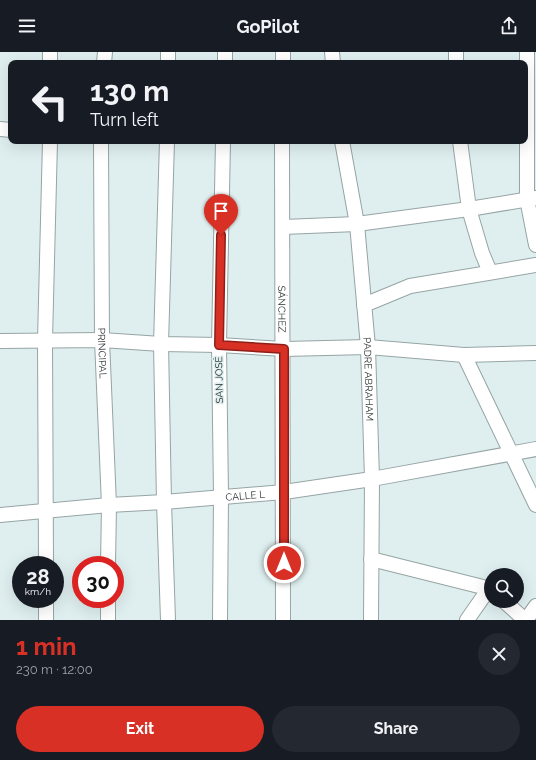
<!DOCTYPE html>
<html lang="en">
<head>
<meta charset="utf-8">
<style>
  :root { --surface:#171b24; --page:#242831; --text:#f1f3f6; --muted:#9ea1a6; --accent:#d93025 }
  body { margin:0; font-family:Raleway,sans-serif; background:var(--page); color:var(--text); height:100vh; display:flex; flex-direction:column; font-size:15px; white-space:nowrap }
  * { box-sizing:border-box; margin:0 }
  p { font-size:13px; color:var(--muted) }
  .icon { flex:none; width:22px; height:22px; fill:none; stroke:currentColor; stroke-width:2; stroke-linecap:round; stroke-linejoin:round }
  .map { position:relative; height:568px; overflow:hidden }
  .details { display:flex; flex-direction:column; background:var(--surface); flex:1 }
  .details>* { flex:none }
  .hud { position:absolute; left:8px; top:8px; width:520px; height:84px; border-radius:8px; box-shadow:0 4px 16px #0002; background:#171b24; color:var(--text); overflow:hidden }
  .tools { position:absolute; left:484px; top:516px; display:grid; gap:8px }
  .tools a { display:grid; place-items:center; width:40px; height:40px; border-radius:50%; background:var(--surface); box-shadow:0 4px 16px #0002; font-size:20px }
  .speed { position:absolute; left:12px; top:504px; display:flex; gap:8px; font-size:20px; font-weight:700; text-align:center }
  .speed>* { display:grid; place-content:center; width:52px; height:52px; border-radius:50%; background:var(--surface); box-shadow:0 4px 16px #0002; line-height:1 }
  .speed small { font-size:10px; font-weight:400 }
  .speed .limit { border:6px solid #d22; background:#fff; color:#111 }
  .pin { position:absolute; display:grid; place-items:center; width:34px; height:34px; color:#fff; margin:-41px -17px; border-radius:50% 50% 50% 0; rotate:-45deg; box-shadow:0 0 4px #0007 }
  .pin .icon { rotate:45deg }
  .me { position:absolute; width:44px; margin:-22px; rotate:0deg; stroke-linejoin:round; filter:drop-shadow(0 0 3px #0008) }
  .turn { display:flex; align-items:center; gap:14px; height:84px; padding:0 16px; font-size:18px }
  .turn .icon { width:52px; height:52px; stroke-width:2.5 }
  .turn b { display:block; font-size:28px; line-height:34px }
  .round { display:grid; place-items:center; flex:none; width:42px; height:42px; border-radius:21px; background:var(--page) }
  .summary { display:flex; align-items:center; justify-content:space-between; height:68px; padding:0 16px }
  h1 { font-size:24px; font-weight:700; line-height:30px; color:var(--accent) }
  .cta { display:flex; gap:8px; margin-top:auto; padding:8px 16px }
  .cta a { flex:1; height:46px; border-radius:24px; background:var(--accent); color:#fff; font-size:16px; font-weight:700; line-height:46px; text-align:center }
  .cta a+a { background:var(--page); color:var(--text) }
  header { display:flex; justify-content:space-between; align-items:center; height:52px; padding:0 16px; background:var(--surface); font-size:18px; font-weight:700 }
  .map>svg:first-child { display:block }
</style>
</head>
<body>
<header><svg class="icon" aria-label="menu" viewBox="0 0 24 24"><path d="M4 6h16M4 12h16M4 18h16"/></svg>GoPilot<svg class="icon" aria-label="share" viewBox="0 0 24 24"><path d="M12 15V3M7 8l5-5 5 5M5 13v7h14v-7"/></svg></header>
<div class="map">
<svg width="536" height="568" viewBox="0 0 536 568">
  <rect width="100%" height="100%" fill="#dfefef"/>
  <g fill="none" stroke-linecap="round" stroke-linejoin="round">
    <!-- minor casing -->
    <g stroke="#96a4a4" stroke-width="16">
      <g id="minor">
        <polyline points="332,0 333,11"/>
        <polyline points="456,0 456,11"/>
        <polyline points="527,0 527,147 536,193"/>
        <polyline points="50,11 50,0"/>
        <polyline points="104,11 105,0"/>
        <polyline points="168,11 168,0"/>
        <polyline points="225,11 225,0"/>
        <polyline points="283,11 283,0"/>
        <polyline points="0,77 11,78"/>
        <path id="s1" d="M101 89 102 288 109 453 108 513"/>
        <polyline points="167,89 161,292 164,450 168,568"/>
        <path id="s2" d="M282 89 283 568"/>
        <path id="s3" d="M342 89 357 172 368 295 372 427 371 568"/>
        <polyline points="460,89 469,157 482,201 490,220"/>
        <polyline points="283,175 357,172 469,157 536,146"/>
        <polyline points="364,253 410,234 536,213"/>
        <polyline points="0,289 102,288 161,292 219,293 284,297 368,295 464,303 536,301"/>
        <polyline points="464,303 536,453"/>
        <path id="s4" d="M0 463 109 453 164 450 284 440 372 427 536 397"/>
        <polyline points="371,507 491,537"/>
        <polyline points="46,513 45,288 50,89"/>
        <polyline points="504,549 525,568"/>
        <polyline points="46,568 46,547"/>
        <polyline points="108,568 108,547"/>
        <polyline points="220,568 221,444 219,293 223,89"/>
        <polyline points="467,568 490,535"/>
        <polyline points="526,568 536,554"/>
      </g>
    </g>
    <!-- minor -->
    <use href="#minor" stroke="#fff" stroke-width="14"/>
  </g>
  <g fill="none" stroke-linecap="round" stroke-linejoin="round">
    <!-- route casing -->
    <g stroke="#8d1f18" stroke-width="10">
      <polyline id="route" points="221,183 219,293 284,297 284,511"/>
    </g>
    <!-- route -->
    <use href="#route" stroke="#d93025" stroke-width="7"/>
  </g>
  <g text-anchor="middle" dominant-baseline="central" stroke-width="3" stroke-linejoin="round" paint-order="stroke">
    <!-- street labels -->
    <g font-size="10" fill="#2b3031" stroke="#dfefef">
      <text stroke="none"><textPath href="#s2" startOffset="168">SÁNCHEZ</textPath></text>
      <text stroke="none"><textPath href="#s1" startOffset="212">PRINCIPAL</textPath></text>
      <text transform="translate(219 328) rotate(-91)">SAN JOSÉ</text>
      <text stroke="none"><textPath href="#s3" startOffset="240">PADRE ABRAHAM</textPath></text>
      <text stroke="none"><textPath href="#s4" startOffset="246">CALLE L</textPath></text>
    </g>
  </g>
</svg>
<div class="tools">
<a><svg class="icon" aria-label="search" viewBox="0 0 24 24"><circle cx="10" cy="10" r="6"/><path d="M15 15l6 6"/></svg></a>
</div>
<div class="speed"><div>28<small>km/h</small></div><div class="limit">30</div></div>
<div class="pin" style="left:221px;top:183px;background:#d93025"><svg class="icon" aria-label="arrive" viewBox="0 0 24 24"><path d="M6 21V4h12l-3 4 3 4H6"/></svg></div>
<svg class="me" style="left:284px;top:511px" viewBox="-20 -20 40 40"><circle r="17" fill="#d93025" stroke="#fff" stroke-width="3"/><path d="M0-11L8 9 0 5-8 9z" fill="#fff"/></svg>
<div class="hud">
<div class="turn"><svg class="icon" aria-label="left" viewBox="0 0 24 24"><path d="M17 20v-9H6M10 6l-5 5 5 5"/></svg><div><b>130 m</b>Turn left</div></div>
</div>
</div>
<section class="details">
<div class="summary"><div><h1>1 min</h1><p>230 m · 12:00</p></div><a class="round"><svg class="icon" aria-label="close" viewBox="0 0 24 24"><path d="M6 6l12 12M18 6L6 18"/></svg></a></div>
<div class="cta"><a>Exit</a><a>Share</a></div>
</section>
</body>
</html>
